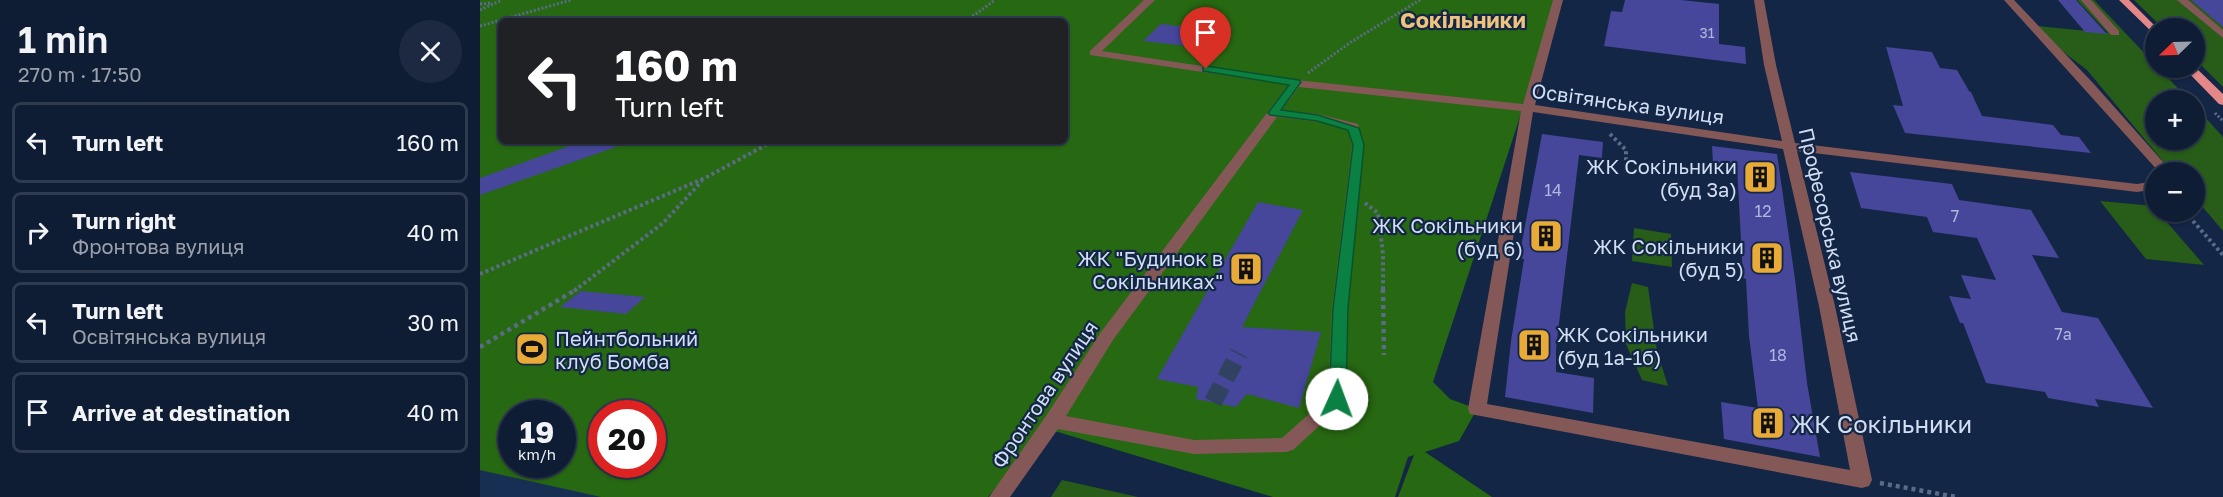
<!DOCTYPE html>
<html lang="en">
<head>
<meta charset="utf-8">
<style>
  :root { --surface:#0e1c34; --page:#1c2940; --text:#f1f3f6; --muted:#9ba1ac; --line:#2e3a4f }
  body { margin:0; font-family:"Golos Text",sans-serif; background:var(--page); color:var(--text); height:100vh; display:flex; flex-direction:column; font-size:22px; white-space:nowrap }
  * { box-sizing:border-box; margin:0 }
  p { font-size:20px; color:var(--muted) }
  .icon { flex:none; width:33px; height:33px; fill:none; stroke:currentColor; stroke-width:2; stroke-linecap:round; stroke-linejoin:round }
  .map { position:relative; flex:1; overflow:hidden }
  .drawer { display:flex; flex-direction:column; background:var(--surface); width:480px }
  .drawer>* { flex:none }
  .hud { position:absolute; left:18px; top:18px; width:570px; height:126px; border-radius:9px; box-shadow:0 2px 4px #0004,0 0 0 2px var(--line); background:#202124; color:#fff; overflow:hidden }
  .needle { width:39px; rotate:247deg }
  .fabs { position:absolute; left:1665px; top:18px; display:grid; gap:12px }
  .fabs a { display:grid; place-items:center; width:60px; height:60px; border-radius:50%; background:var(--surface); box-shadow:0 2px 4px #0004,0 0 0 2px var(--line); font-size:30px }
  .speed { position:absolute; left:18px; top:400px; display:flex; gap:12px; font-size:30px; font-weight:700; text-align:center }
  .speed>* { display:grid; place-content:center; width:78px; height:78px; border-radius:50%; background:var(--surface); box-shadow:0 2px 4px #0004,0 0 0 2px var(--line); line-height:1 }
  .speed small { font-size:15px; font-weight:400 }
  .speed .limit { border:9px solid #d22; background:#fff; color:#111 }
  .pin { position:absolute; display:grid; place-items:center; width:51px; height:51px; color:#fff; margin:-62px -26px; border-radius:50% 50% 50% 0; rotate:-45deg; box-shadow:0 0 6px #0007 }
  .pin .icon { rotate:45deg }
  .me { position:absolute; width:66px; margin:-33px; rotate:2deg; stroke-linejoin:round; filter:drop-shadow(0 0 4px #0008) }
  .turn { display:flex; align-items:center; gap:21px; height:126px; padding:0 18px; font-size:27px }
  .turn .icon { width:78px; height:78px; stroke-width:2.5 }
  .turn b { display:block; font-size:42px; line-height:51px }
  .round { display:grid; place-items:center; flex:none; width:63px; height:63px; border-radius:32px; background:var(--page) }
  .headline { display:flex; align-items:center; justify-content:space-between; height:102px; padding:0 18px }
  h1 { font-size:36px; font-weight:600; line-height:45px }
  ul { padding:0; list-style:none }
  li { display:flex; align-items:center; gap:18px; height:81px; margin:0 12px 9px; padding:0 6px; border:3px solid var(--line); border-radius:9px }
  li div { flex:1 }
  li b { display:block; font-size:22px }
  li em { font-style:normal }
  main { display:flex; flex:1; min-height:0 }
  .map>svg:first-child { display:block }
</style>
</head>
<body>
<main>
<section class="drawer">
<div class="headline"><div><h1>1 min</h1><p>270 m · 17:50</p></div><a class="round"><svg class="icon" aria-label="close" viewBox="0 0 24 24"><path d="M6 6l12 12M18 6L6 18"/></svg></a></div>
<ul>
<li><svg class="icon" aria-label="left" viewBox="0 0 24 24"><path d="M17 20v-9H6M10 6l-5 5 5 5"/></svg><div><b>Turn left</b></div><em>160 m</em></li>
<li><svg class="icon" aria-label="right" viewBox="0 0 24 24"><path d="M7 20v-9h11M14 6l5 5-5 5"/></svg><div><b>Turn right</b><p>Фронтова вулиця</p></div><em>40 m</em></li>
<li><svg class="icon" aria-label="left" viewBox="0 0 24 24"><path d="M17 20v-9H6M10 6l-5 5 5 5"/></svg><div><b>Turn left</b><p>Освітянська вулиця</p></div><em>30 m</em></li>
<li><svg class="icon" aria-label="arrive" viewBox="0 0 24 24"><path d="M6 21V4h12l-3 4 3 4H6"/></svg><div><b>Arrive at destination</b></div><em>40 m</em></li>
</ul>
</section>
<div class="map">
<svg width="1743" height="497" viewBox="0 0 1743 497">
  <rect width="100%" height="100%" fill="#132645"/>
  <!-- built -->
  <polygon fill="#182f54" points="0,468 145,497 0,497"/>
  <!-- green -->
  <g fill="#285c19">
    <polygon points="1597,0 1614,0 1709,100 1676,100 1676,140 1714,140 1715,106 1743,137 1743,231 1715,198 1714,172 1692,172 1607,70 1548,25 1628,33"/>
    <polygon points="1654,0 1743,0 1743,87 1715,59 1714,28 1683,28"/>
    <polygon points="1620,201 1674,206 1676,212 1678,212 1724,265 1666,259"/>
    <polygon points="1154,228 1191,234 1192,267 1152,261"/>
    <polygon points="1152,283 1168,287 1177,351 1188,386 1162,380 1146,344 1145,312"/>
    <polygon points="582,480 658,497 571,497"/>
  </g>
  <!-- forest -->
  <path fill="#276812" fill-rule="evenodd" d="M0 0H1074L1038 123 953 382 970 399 997 409 979 441 945 452 1012 497H918L934 455 928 457 915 497H793L568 429 508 497H121L0 470ZM21 21H585V141H21ZM32 414H82V465H32ZM122 414H172V465H122Z"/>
  <!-- building -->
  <g fill="#46469a">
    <polygon points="1145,0 1201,0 1239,4 1239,44 1265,47 1266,64 1124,46 1131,11 1142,12"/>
    <polygon points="1578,0 1596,0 1627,34 1605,32"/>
    <polygon points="1711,0 1743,0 1743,27"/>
    <polygon points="681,24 723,29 707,46 663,41"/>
    <polygon points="1406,47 1452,52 1460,68 1477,70 1489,91 1491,92 1502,116 1573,125 1581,135 1599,137 1611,153 1425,133 1413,105 1423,106"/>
    <polygon points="1062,134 1123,142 1122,158 1099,155 1076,349 1076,372 1114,378 1113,413 1025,397 1031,341 1044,259 1039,258"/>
    <polygon points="103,141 147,141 147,143 0,195 0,178"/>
    <polygon points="1232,146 1297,154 1315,279 1327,383 1340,457 1244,439 1241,402 1278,408 1269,336 1266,279 1263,278 1257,166 1233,163"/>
    <polygon points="1370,172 1472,184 1479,200 1551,210 1579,258 1552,255 1582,312 1618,318 1673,408 1615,399 1619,407 1568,398 1565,392 1506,383 1483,323 1480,323 1469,296 1491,299 1481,275 1516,280 1497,238 1453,232 1447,217 1381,208"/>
    <polygon points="778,202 823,210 762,327 841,332 819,408 767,394 756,407 716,399 718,387 677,379"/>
    <polygon points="101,291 165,297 146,314 80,307"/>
  </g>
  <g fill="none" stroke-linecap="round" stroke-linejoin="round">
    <!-- minor-tunnel -->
    <polyline stroke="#30425f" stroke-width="18" stroke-dasharray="18 9" stroke-linecap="butt" points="733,402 759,353"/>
    <!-- path-far2 -->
    <g stroke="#5b6c87" stroke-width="3" stroke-dasharray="2 2" stroke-linecap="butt">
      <polyline points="0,4 11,3"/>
      <polyline points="0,10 22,0"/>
      <polyline points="486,21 515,0"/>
      <polyline points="0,26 91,0"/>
      <polyline points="1668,42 1676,50"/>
      <polyline points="828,73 871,42 940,0"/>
      <polyline points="1735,113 1743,121"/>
    </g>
    <!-- path-far1 -->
    <g stroke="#5b6c87" stroke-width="4" stroke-dasharray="3 3" stroke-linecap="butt">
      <polyline points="1130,134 1146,150 1146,173"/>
      <polyline points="885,203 898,213 903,254 903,291"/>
      <polyline points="1705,212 1743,255"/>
      <polyline points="0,274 225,178 293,141"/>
      <polyline points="94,291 183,223 222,181"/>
    </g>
    <!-- path -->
    <g stroke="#5b6c87" stroke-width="4.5" stroke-dasharray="4 4" stroke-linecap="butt">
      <polyline points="903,289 904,355"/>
      <polyline points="0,347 97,289"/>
      <polyline points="1400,483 1476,497"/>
    </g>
    <!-- minor -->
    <g fill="#855858" fill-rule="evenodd">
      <path d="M664 0H675L622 51 816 80 1043 104 1073 0H1083L1055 105 1302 141 1284 65 1274 0H1284L1296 65 1315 143 1657 184 1676 181V189L1657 192 1317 151 1355 306 1392 480 1389 486 1382 488 990 414 988 409 1041 111 819 87 802 110 838 114 878 124 884 145 868 308 866 399 863 404 813 450 806 452 714 454 578 429 530 497H509L566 416 621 332 808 85 610 55V51ZM1053 112 1303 149 1339 306 1370 470 1007 404ZM797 117 838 122 868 129 872 145 852 308 848 397 802 438 714 440 586 416 633 340Z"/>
      <polygon points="1524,0 1534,0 1613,83 1692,172 1679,172"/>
      <polygon points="1601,0 1611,0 1639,31 1639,35 1631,35"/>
      <polygon points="1697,0 1708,0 1743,30 1743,38"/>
    </g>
    <!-- major -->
    <g fill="#e48788" fill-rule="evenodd">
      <polygon points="1639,0 1649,0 1677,28 1676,28 1676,36"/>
      <polygon points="1714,66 1743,94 1743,105 1739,104 1704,68"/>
    </g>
  </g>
  <!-- route -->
  <polygon fill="#0b8043" stroke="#07532c" stroke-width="1.5" points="726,66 819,80 821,82 801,110 838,115 879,128 884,145 868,308 866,399 863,403 851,403 849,399 853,308 873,145 868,130 837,121 790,115 788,113 809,85 723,71 723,67"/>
  <!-- icons -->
  <defs>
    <g id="building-square" transform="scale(1.725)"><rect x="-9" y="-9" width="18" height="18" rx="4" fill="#e8ab37" stroke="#132645"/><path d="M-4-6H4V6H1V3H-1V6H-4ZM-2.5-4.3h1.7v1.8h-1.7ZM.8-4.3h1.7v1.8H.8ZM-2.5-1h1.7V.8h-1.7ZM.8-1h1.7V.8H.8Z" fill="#111"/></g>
    <g id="stadium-square" transform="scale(1.725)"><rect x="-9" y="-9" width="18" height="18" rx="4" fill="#e8ab37" stroke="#132645"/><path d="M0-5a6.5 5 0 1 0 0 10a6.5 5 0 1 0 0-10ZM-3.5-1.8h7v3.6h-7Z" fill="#111"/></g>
  </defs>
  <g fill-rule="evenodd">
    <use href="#building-square" x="1280" y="177"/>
    <use href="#building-square" x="1066" y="236"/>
    <use href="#building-square" x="1287" y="258"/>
    <use href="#building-square" x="766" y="269"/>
    <use href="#building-square" x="1054" y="345"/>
    <use href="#stadium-square" x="52" y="349"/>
    <use href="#building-square" x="1288" y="423"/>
  </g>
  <g text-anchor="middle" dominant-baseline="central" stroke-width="4.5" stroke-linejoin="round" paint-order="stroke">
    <!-- far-number labels -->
    <g font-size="14" fill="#aeb8dd">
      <text x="1227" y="32">31</text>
    </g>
    <!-- number labels -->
    <g font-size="16" fill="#aeb8dd">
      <text x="1073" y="190">14</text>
      <text x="1283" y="211">12</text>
      <text x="1475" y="216">7</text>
      <text x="1583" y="334">7а</text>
      <text x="1298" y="355">18</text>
    </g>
    <!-- street labels -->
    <g font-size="20" fill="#d1def3" stroke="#132645">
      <text transform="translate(1148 103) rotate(8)">Освітянська вулиця</text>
      <text transform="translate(1351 235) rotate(77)">Професорська вулиця</text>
      <text transform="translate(564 394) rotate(-56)">Фронтова вулиця</text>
    </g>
    <!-- poi labels -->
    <g font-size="20" fill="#d1def3" stroke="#132645" text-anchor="end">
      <text x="1257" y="166">ЖК Сокільники<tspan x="1257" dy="23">(буд 3а)</tspan></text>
      <text x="1043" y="225">ЖК Сокільники<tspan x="1043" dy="23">(буд 6)</tspan></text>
      <text x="1264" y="246">ЖК Сокільники<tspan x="1264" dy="23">(буд 5)</tspan></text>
      <text x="743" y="258">ЖК "Будинок в<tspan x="743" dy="23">Сокільниках"</tspan></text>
      <text x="1077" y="334" text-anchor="start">ЖК Сокільники<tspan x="1077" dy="23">(буд 1а-1б)</tspan></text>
      <text x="75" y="338" text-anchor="start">Пейнтбольний<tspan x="75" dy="23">клуб Бомба</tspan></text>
    </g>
    <!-- far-district labels -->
    <g font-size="22" font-weight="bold" fill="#edc37d" stroke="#132645">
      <text x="983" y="19">Сокільники</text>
    </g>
    <!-- near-poi labels -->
    <g font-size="24" fill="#d1def3" stroke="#132645" text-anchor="start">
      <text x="1311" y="423">ЖК Сокільники</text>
    </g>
  </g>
</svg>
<div class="fabs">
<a><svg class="needle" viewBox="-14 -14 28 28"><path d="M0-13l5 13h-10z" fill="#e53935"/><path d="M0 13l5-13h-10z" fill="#9ba1ac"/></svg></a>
<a>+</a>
<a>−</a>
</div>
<div class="speed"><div>19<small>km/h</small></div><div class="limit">20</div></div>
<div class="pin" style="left:726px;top:69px;background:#d93025"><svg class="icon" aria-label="arrive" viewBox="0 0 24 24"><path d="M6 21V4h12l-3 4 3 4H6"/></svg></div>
<svg class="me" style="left:857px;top:399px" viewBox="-20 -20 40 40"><circle r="19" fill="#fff"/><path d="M0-13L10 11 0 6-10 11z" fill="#0b8043"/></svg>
<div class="hud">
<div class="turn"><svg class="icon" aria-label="left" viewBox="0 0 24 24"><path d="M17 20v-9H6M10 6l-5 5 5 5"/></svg><div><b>160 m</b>Turn left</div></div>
</div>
</div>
</main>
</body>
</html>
